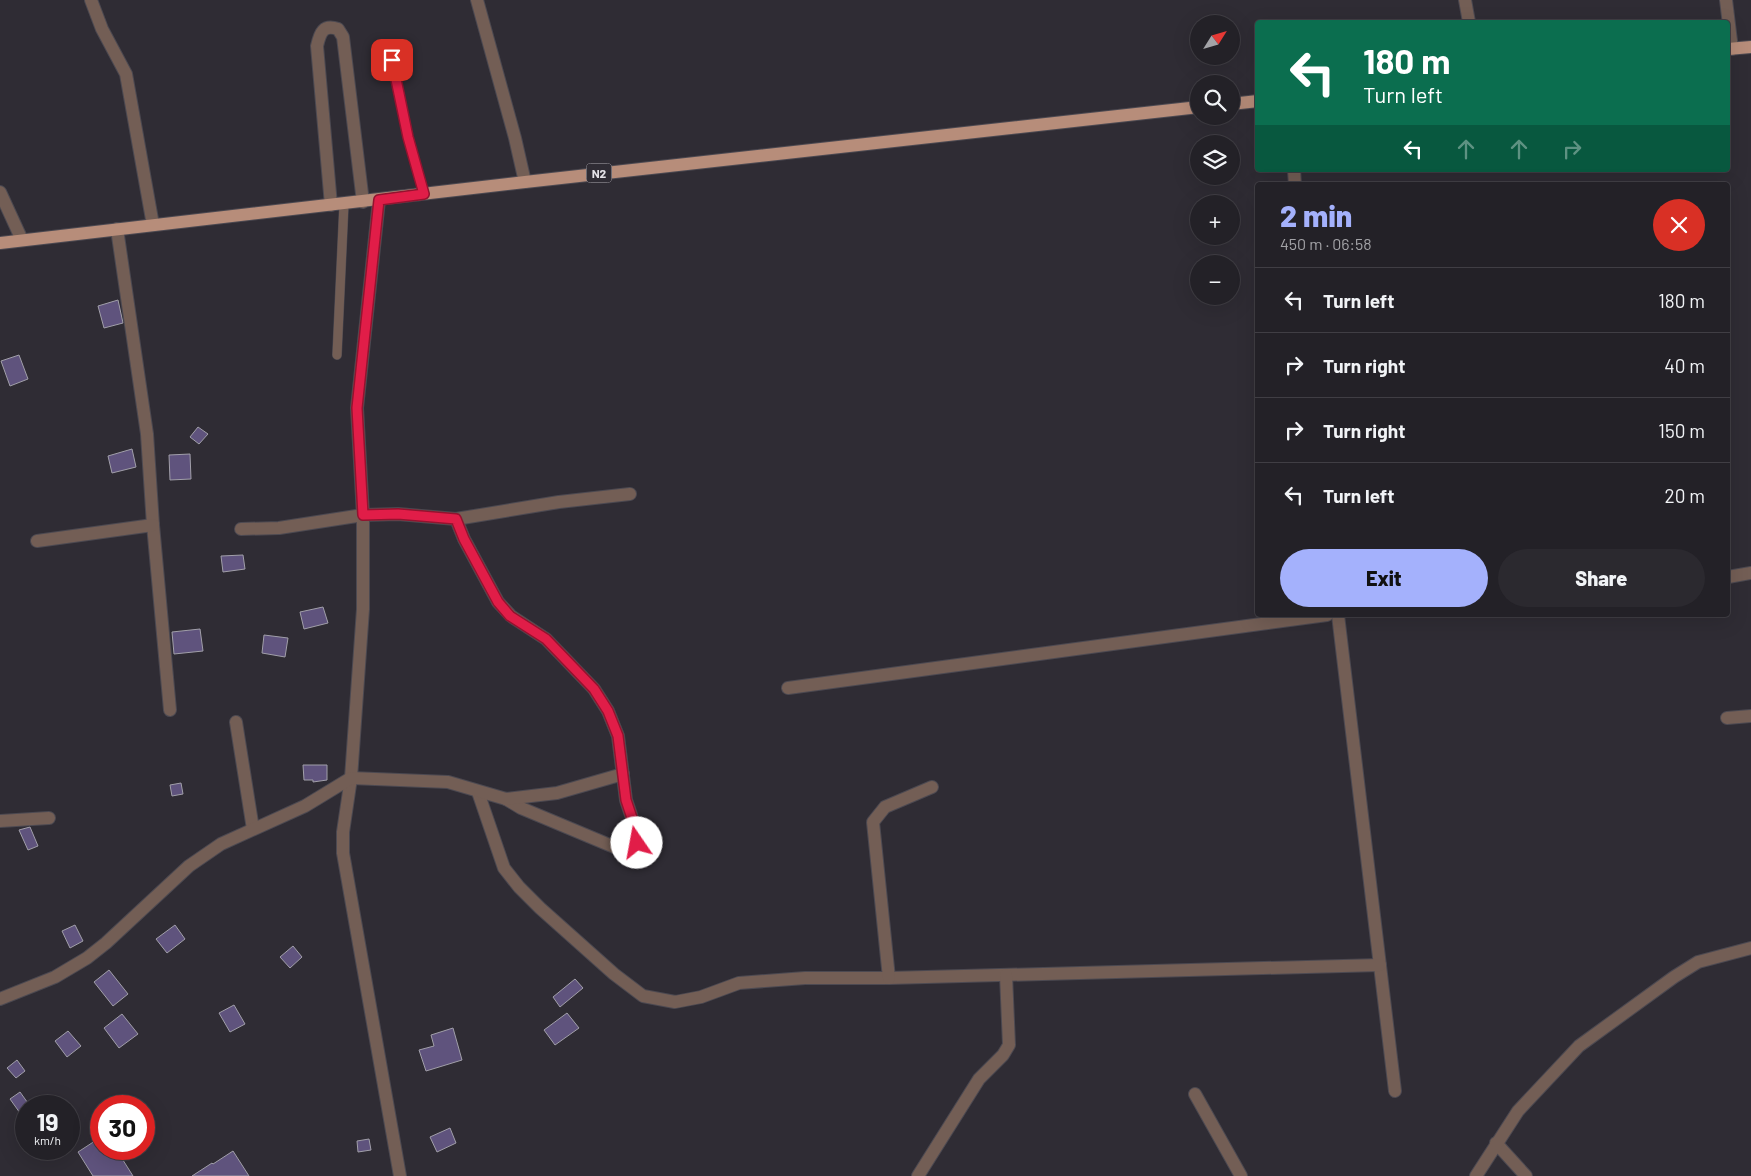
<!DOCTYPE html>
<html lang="en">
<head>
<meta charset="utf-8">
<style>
  :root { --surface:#232127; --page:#2b292f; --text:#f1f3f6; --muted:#a3a3a7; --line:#403e44; --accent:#a4b1fc }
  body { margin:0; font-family:Barlow,sans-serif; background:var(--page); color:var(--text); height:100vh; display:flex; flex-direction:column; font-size:19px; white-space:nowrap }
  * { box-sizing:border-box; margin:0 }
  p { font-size:16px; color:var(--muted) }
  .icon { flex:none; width:28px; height:28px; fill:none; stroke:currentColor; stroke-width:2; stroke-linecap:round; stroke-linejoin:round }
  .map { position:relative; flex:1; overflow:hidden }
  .panel { position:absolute; left:1255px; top:182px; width:475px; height:435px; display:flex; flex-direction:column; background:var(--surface); border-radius:5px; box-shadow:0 5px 20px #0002,0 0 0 1px var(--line) }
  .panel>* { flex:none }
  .banner { position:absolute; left:1255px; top:20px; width:475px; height:152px; border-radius:5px; box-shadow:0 5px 20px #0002,0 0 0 1px var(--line); background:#0b6e4f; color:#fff; overflow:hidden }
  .needle { width:32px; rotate:53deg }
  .fabs { position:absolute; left:1190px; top:15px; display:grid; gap:10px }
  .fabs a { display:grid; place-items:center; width:50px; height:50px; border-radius:50%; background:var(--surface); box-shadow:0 5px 20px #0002,0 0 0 1px var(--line); font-size:25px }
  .speed { position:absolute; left:15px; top:1095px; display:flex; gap:10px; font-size:25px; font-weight:700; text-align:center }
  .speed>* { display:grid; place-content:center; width:65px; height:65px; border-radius:50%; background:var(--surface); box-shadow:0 5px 20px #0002,0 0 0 1px var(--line); line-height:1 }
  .speed small { font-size:12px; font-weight:400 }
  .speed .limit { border:8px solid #d22; background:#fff; color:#111 }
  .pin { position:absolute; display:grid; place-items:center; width:42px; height:42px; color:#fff; margin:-21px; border-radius:10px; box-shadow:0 2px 8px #0006 }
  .me { position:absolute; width:55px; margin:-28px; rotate:348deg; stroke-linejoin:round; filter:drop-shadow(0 0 4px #0008) }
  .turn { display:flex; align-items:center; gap:18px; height:105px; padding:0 25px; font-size:22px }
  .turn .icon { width:65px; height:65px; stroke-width:2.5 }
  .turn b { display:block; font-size:35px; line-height:42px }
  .lanes { display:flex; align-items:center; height:48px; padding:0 25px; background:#0003; justify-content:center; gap:25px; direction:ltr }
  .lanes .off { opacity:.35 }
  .round { display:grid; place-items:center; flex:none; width:52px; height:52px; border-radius:26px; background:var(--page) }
  .head { display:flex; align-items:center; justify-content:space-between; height:85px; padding:0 25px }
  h1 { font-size:30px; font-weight:800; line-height:38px; color:var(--accent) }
  .cta { display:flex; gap:10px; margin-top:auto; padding:10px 25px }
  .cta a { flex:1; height:58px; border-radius:30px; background:var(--accent); color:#111; font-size:20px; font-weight:800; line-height:58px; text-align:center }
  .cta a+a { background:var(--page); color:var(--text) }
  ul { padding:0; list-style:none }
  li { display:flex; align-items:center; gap:15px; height:65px; padding:0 25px; border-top:1px solid var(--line) }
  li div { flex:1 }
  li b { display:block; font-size:19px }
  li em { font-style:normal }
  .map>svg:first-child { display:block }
</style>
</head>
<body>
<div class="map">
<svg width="1751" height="1176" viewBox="0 0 1751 1176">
  <rect width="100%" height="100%" fill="#2f2c34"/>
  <!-- building -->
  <g fill="#5f537d" stroke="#a19fa9">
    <polygon points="118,300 123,323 104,328 98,306"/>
    <polygon points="19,355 28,379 10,386 1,361"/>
    <polygon points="198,427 208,434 199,444 190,437"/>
    <polygon points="132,449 136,467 112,473 108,456"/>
    <polygon points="190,454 191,479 170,480 169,455"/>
    <polygon points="243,555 245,569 223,572 221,556"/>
    <polygon points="323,607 328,623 304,629 300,612"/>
    <polygon points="200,629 203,651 174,654 172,632"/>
    <polygon points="264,635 288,638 285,657 262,653"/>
    <polygon points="303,765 327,765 327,780 313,782 313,780 304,780"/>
    <polygon points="181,783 183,794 172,796 170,785"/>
    <polygon points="30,827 38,846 28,850 19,830"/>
    <polygon points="75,925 83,941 70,948 62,931"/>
    <polygon points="175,925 185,939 167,953 156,939"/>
    <polygon points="293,946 302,957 290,968 280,957"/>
    <polygon points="109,970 128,994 113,1006 94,982"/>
    <polygon points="575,979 583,988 560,1007 553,997"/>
    <polygon points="234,1005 245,1024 230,1032 219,1013"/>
    <polygon points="567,1013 579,1028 555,1045 544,1030"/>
    <polygon points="122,1014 138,1034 119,1048 104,1028"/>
    <polygon points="453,1028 462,1060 426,1071 419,1050 434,1046 431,1035"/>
    <polygon points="68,1031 81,1046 67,1057 55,1041"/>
    <polygon points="17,1060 25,1071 16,1078 7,1068"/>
    <polygon points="20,1092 30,1106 20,1113 10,1099"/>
    <polygon points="450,1128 456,1143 437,1152 430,1137"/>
    <polygon points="101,1137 101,1149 116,1149 133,1176 93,1176 78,1152"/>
    <polygon points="369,1139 371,1150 358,1152 357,1141"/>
    <polygon points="233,1151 249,1176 192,1176 212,1163 213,1164"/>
  </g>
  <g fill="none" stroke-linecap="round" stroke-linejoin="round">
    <!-- service casing -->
    <g stroke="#4c4951" stroke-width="10">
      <g id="service">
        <polyline points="388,44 408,137 424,194"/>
        <polyline points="337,355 344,204"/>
      </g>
    </g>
    <!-- minor casing -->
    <g stroke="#4c4951" stroke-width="14">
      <g id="minor">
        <polyline points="91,0 102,29 126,74 153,225"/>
        <polyline points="477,0 515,138 525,182"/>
        <polyline points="1465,0 1469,22"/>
        <polyline points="1726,0 1732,49"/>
        <polyline points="1294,170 1295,185"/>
        <polyline points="0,192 22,240"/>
        <polyline points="379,200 357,408 363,515 363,609 351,778 343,832 343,853 400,1176"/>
        <path d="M331 205 317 46C320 33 323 24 338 29L343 37 363 202"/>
        <polyline points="117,229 147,434 153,525 170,710"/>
        <polyline points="456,519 559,502 630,494"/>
        <polyline points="241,529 279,528 363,515 398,514 456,519 464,539 498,602 511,616 546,639 594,689 608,711 618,736 626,800 638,836 637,843 630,849 619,849 521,808 506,799"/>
        <polyline points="37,541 153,525"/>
        <polyline points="1728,577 1751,573"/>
        <polyline points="1338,615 1395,1091"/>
        <polyline points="788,688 1327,615"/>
        <polyline points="1727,718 1751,716"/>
        <polyline points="236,722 253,829"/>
        <polyline points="478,792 504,868 519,887 540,908 614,974 643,996 675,1002 701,997 739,983 805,978 889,978 1380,965"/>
        <polyline points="0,821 49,818"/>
        <polyline points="889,978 873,822 885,807 932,787"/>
        <polyline points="0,999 55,977 87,958 106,943 189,866 221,844 305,806 351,778 448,782 506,799 557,793 623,774"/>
        <polyline points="1195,1094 1241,1176"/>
        <polyline points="1496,1143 1526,1176"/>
        <polyline points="918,1176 979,1079 1003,1055 1009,1045 1006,975"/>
        <polyline points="1476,1176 1518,1111 1579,1046 1674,977 1698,962 1751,948"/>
      </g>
    </g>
    <!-- primary casing -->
    <g stroke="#4c4951" stroke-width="14">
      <g id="primary">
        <polyline points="1728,49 1751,47"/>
        <polyline points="1231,104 1258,101"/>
        <polyline points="0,243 525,182 1199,107"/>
      </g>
    </g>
    <!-- service -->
    <use href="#service" stroke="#735e55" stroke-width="9"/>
    <!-- minor -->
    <use href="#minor" stroke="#735e55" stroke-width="12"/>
    <!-- primary -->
    <use href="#primary" stroke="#b78d7a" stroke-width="12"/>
  </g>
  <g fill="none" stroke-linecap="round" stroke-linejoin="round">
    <!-- route casing -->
    <g stroke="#92132f" stroke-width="12">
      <polyline id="route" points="392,60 408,137 424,194 379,200 357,408 363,515 398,514 456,519 464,539 498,602 510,616 546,639 594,689 608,711 618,736 626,800 638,836 637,843"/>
    </g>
    <!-- route -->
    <use href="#route" stroke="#e11d48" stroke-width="9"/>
  </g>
  <g text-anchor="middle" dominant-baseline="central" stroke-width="5" stroke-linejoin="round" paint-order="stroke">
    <!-- shield labels -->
    <rect fill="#2f2c34" stroke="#aeabb1" stroke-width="1" x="586.5" y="163.5" width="25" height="19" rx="4"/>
    <g font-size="12" font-weight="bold" fill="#e4e2e7">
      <text x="599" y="173">N2</text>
    </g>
  </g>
</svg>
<div class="fabs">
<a><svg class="needle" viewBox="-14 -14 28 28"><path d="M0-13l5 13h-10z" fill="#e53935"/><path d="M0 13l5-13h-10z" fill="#a3a3a7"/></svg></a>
<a><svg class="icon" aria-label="search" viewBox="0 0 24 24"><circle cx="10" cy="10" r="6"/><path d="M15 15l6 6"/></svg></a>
<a><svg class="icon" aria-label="layers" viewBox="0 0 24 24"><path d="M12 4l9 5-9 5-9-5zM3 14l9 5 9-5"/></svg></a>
<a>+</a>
<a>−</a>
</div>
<div class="speed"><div>19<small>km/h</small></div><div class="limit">30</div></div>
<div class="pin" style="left:392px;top:60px;background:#d93025"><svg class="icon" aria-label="arrive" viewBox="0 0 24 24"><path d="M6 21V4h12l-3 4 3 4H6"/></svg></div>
<svg class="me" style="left:637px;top:843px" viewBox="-20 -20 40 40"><circle r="19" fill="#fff"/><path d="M0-13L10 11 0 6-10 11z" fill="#e11d48"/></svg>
<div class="banner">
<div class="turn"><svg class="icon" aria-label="left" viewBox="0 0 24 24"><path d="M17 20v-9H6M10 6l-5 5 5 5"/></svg><div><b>180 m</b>Turn left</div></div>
<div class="lanes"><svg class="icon" aria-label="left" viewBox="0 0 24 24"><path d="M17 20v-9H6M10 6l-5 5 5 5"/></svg><svg class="icon off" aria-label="ahead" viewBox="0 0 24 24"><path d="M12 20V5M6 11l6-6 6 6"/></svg><svg class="icon off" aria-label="ahead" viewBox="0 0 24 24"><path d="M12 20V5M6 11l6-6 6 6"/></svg><svg class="icon off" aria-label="right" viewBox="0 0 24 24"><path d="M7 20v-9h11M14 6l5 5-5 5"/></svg></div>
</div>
<section class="panel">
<div class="head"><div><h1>2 min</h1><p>450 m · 06:58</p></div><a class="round" style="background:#d93025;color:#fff"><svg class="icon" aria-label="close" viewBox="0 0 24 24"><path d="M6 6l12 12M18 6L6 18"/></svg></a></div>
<ul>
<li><svg class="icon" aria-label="left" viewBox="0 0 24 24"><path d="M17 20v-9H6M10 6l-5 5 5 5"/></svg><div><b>Turn left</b></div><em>180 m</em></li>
<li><svg class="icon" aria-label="right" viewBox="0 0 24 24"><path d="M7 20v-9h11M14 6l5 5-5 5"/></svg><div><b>Turn right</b></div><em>40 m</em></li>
<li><svg class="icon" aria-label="right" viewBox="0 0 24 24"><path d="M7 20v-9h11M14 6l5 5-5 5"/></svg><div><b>Turn right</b></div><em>150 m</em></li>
<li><svg class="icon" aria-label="left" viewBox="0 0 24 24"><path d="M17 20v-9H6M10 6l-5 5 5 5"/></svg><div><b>Turn left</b></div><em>20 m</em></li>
</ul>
<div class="cta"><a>Exit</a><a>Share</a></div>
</section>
</div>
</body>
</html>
